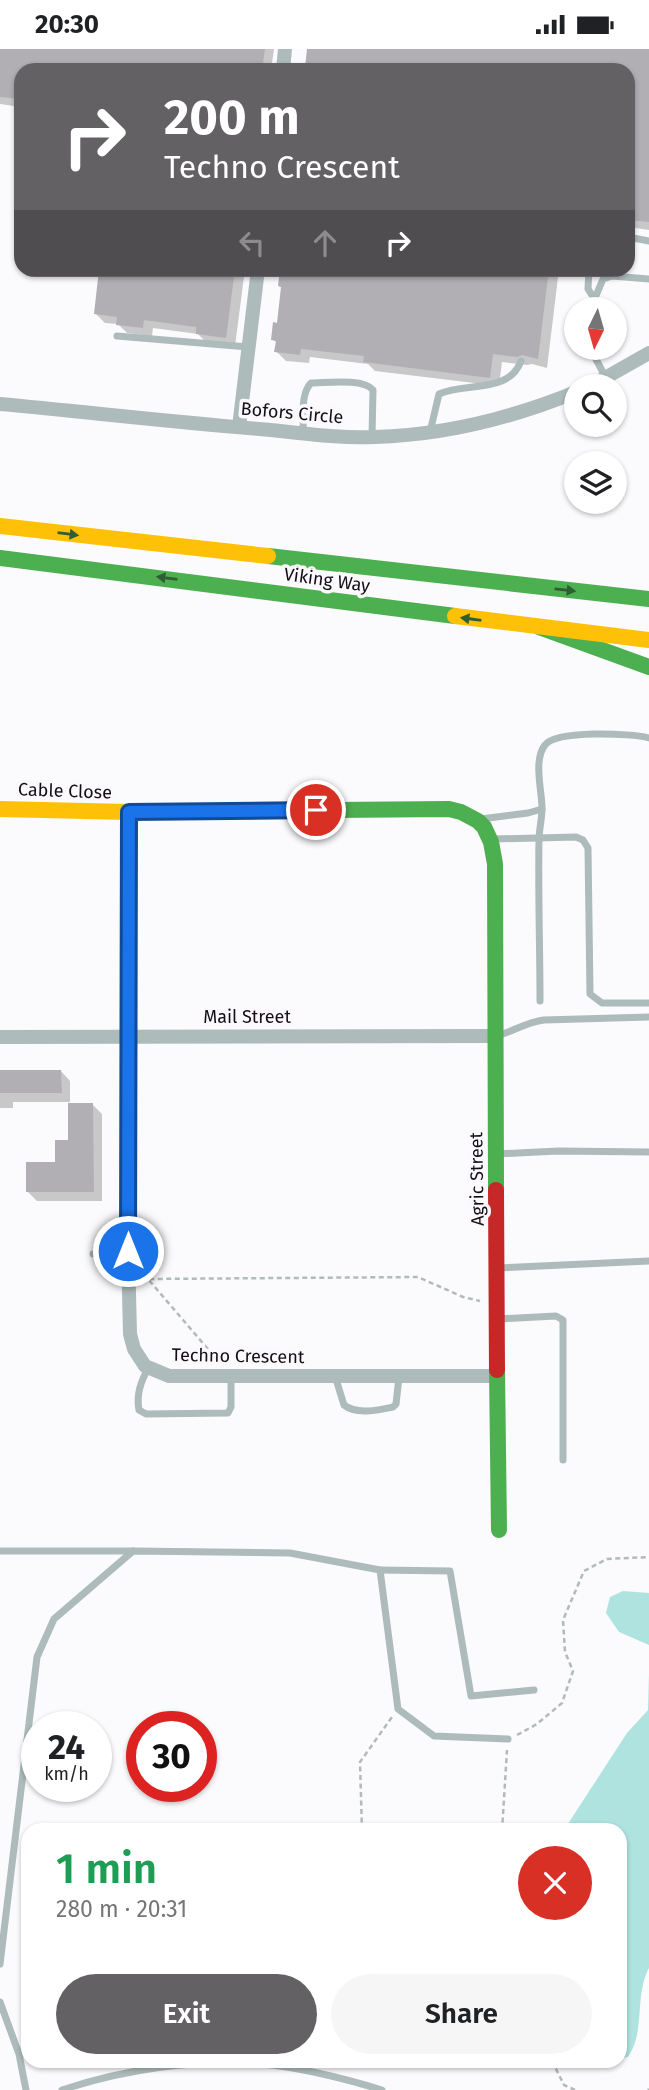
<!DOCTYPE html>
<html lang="en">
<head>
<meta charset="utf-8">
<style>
  :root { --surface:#fff; --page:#f6f6f6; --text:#202124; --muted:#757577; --accent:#646165 }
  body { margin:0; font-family:"Fira Sans",sans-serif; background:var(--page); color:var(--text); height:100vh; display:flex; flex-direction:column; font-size:26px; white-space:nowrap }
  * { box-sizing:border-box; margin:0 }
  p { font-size:23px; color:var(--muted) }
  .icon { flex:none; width:38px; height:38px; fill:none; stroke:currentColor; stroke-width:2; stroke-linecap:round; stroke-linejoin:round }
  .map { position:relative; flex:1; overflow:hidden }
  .sheet { position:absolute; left:21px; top:1774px; width:606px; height:245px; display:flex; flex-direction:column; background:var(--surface); border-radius:21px; box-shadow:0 2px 5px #0004 }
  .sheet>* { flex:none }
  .banner { position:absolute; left:14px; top:14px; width:621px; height:214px; border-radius:21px; box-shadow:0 2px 5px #0004; background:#646165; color:#fff; overflow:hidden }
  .needle { width:46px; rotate:185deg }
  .controls { position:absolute; left:564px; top:248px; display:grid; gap:14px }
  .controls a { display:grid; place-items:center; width:63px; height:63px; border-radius:50%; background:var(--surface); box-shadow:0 2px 5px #0004; font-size:35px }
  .speed { position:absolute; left:21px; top:1662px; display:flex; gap:14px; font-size:35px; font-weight:700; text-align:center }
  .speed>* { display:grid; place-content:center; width:91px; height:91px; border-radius:50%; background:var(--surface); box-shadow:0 2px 5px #0004; line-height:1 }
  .speed small { font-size:18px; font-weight:400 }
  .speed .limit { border:10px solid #d22; background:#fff; color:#111 }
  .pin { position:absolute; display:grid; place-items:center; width:60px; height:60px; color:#fff; margin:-30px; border:4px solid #fff; border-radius:50%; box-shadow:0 2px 7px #0007 }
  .me { position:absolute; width:77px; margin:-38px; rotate:0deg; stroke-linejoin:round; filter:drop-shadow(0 0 5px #0008) }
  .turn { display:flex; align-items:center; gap:24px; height:147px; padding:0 35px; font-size:32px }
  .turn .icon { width:91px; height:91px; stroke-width:2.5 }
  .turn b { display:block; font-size:49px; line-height:60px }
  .lanes { display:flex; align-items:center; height:66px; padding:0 35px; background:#0003; justify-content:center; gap:35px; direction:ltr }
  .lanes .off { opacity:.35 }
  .round { display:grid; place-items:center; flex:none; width:74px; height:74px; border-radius:37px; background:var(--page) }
  .headline { display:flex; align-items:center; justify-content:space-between; height:119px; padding:0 35px }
  h1 { font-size:42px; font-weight:600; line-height:52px; color:#1e9e55 }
  .cta { display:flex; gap:14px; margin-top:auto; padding:14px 35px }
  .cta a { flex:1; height:80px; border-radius:42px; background:var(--accent); color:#fff; font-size:28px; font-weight:600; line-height:80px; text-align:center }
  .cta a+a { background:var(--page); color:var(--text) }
  .status { display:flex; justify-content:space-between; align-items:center; height:49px; padding:0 35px; background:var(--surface); direction:ltr }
  .status svg { height:19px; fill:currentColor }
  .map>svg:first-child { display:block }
</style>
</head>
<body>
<div class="status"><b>20:30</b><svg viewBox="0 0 49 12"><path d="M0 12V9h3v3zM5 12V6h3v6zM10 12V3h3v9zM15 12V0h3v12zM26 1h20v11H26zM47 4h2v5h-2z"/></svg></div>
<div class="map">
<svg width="649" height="2041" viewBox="0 0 649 2041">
  <rect width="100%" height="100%" fill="#fbfafc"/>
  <!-- water -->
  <g fill="#aee3e0">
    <polygon points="623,1542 649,1544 649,1596 619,1583 606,1564 610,1548"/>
    <path d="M649 1625V1919C634 1947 646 1982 628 2008L620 2009V1782L564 1781 627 1684 648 1661Z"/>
  </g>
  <!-- shadow -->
  <g fill="#0003">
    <polygon points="0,0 274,0 271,21 21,21 21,58 0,55"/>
    <polygon points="309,0 649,0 649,181 628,178 628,21 310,21 307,17"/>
    <polygon points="101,220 245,220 235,297 207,294 198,285 153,279 152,287 127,284 118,275 105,274 95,264"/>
    <polygon points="282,220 559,220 547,319 532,315 527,316 502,313 499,337 375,322 368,315 310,308 309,314 286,312 276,302 277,294 273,290 278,276 283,240 280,237"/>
    <polygon points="61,1022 70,1032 70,1056 92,1055 102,1065 102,1152 37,1152 28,1143 57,1115 70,1093 70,1053 13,1053 13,1059 0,1059 0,1023"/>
  </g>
  <!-- building -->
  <g fill="#b1afb3">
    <polygon points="0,0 265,0 262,21 21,21 21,50 0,48"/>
    <polygon points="307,0 649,0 649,173 628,171 628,21 315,21 315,19 305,18"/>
    <polygon points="99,220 235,220 226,289 196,285 196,278 144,271 143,279 116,276 117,268 94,265"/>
    <polygon points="280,220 549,220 538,310 522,306 517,308 493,305 490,329 363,313 364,307 301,300 300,306 274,303 276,292 271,291 273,273 277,274 281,238 278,237"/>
    <polygon points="0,1021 61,1021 62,1044 0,1044"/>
    <polygon points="68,1054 93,1054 94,1143 26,1143 26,1113 55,1113 55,1091 68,1091"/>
  </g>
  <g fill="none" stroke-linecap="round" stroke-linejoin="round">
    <!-- path -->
    <g stroke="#b4babb" stroke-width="2.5" stroke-dasharray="5 3.5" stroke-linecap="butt">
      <polyline points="219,1313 148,1230 418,1228 463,1248 480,1252"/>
      <polyline points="517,1686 537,1675 562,1654 573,1622 565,1603 563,1571 584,1522 607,1510 649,1508"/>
      <polyline points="362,1782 360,1713 392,1668"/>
      <polyline points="502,1782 507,1701"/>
      <polyline points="552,2012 564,2036 575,2041"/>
      <polyline points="648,2041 649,2040"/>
    </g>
    <!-- lane -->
    <g stroke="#adbbbb" stroke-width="7">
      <polyline points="628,188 649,192"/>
      <polyline points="589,220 588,240 594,249"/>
      <polyline points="590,261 603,230 612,227 649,230"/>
      <polyline points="117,287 248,298"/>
      <polyline points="590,299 606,329"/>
      <path d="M430 383 439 345C466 333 509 345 521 312"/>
      <path d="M303 384C304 369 300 345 311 334 326 334 363 329 373 341L372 388"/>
      <polyline points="481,770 528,764 542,760"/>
      <polyline points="493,790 576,788 583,791 588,799 590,945 602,954 649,954"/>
      <path d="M540 952C540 898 538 845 539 791 539 781 542 770 542 759 542 742 533 711 545 696 556 681 631 684 649 689"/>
      <path d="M496 987C513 983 526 973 544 971L649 968"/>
      <polyline points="496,1105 558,1102 649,1103"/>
      <polyline points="93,1205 127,1202"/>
      <polyline points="497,1219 649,1212"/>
      <polyline points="498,1270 556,1267 563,1271 563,1411"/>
      <path d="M148 1319C141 1333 136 1345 139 1361L146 1365 228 1364 231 1358V1327"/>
      <path d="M335 1327 344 1356C356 1366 379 1361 393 1358L396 1355 399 1328"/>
      <polyline points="0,1502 133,1502"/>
      <polyline points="380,1521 450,1522 471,1647 534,1641"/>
      <polyline points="0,1915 37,1608 54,1570 133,1502 290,1504 380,1521 398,1660 434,1687 508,1690"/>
      <polyline points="0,1953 19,2005 26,2041"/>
      <path d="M62 2041C121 2021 199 2009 262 2015 304 2019 343 2029 382 2041"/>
    </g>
    <!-- street -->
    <g stroke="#adbbbb" stroke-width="14">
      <polyline points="283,21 285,0"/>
      <polyline points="589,338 649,304"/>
      <path d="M0 355C86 363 172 373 259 380 297 383 336 390 375 388 444 386 512 369 576 343"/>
      <polyline points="239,378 258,220"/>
      <polyline points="129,763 128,1202 130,1285 134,1300 145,1317 169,1327 498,1327"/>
      <polyline points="0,988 494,987"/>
    </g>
    <!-- fast -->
    <g stroke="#4caf50" stroke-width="16">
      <polyline points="268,507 649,550"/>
      <polyline points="0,509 455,567"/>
      <polyline points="539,578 649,618"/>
      <polyline points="335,761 449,760 461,763 478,772 484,778 491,793 495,815 496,1141"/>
      <polyline points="497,1321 499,1481"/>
    </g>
    <!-- slow -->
    <g stroke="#ffc107" stroke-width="16">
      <polyline points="0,477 268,507"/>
      <polyline points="455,567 649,591"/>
      <polyline points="0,760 129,763 335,761"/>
    </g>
    <!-- jam -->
    <polyline stroke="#c62828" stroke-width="16" points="496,1141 497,1321"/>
  </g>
  <!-- one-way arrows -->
  <defs><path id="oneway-solid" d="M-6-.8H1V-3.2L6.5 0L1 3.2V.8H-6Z" transform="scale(1.75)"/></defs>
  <g fill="#2f5e32">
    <use href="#oneway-solid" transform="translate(68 485) rotate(7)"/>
    <use href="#oneway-solid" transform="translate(167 529) rotate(-173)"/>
    <use href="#oneway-solid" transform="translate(565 541) rotate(6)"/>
    <use href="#oneway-solid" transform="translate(471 570) rotate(-172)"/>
  </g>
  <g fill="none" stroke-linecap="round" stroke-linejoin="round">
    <!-- route casing -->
    <g stroke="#114b97" stroke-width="18">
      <polyline id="route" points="128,1202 129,763 316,761"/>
    </g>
    <!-- route -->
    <use href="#route" stroke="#1a73e8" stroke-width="12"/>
  </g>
  <g text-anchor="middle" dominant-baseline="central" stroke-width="7" stroke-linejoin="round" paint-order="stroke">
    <!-- street labels -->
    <g font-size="18" fill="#120e14" stroke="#fcf9fd">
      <text transform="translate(292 364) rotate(5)">Bofors Circle</text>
      <text transform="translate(327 531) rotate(8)">Viking Way</text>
      <text transform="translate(65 742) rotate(2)">Cable Close</text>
      <text x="247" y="968">Mail Street</text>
      <text transform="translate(477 1130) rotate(-91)">Agric Street</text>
      <text transform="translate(238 1307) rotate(1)">Techno Crescent</text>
    </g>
  </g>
</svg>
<div class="controls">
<a><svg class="needle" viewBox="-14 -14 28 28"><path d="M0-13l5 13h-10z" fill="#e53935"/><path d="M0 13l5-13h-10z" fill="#757577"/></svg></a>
<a><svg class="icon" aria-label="search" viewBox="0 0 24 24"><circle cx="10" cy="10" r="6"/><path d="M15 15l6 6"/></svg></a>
<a><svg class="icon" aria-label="layers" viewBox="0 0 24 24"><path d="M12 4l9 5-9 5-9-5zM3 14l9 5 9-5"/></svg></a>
</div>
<div class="speed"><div>24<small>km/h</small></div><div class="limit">30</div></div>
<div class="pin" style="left:316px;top:761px;background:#d93025"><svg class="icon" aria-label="arrive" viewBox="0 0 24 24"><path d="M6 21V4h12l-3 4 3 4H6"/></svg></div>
<svg class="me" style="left:128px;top:1202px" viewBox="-20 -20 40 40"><circle r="17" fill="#1a73e8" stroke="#fff" stroke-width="3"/><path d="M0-11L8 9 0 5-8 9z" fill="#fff"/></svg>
<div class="banner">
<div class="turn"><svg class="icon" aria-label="right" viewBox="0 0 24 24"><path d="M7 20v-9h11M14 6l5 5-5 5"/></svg><div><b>200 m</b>Techno Crescent</div></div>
<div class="lanes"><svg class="icon off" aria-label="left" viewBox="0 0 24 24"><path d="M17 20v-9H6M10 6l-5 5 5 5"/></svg><svg class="icon off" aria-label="ahead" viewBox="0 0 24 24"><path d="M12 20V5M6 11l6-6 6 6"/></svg><svg class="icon" aria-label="right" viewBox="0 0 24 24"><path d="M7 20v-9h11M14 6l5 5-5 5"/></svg></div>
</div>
<section class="sheet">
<div class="headline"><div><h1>1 min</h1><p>280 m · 20:31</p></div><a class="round" style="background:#d93025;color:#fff"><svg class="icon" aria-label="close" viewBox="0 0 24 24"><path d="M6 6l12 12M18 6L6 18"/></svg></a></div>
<div class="cta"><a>Exit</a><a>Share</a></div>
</section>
</div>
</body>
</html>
